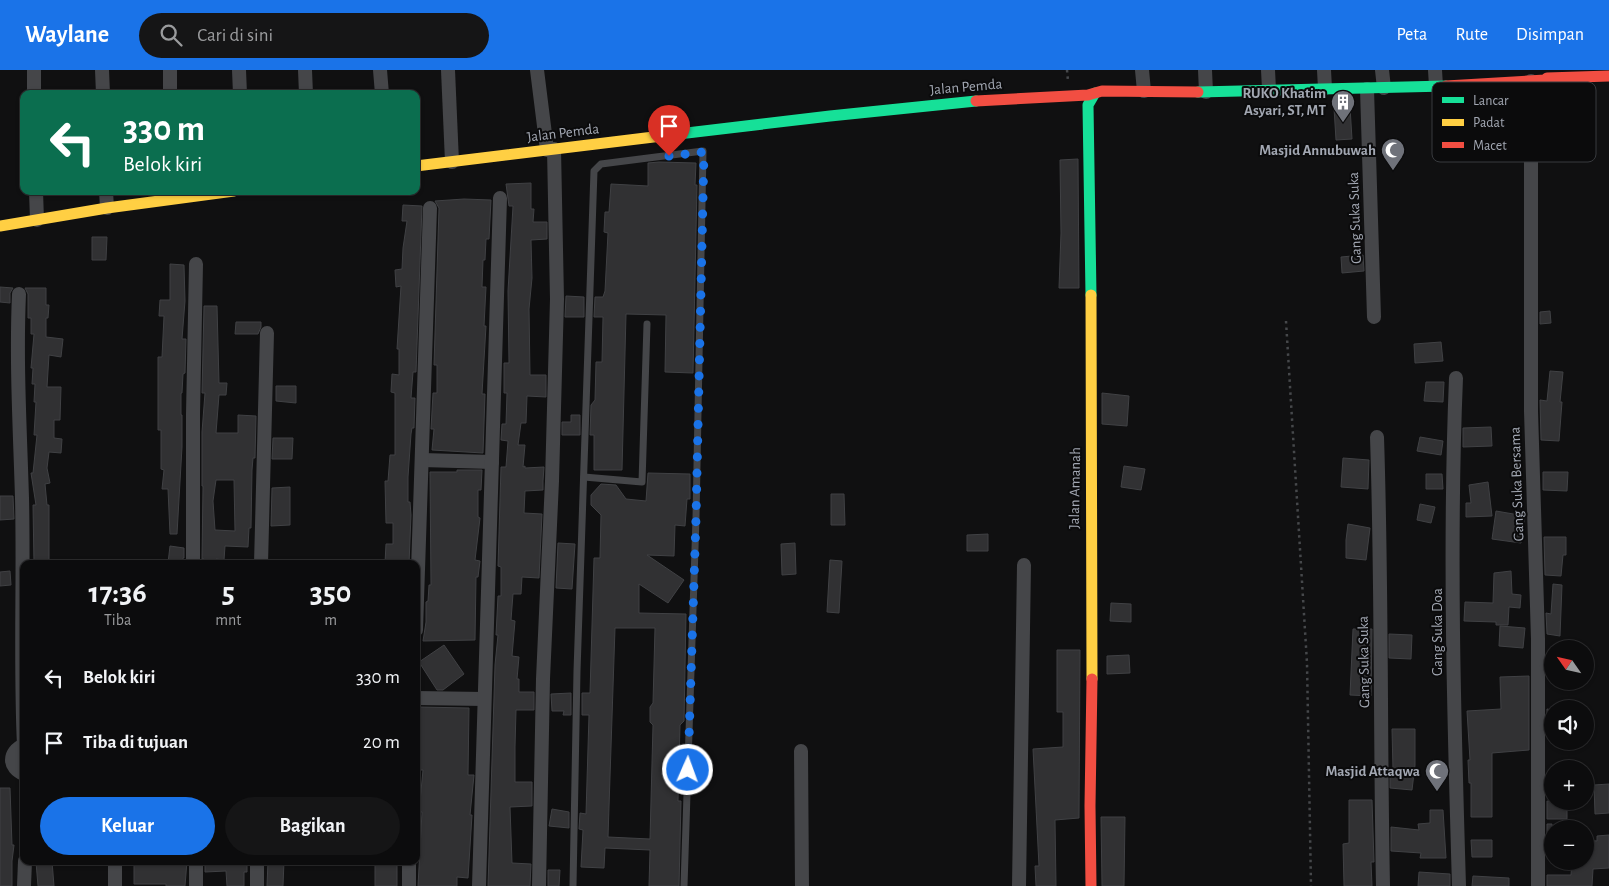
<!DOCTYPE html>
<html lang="id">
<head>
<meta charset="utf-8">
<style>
  :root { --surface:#0c0c0d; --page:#151516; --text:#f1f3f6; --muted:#9a9b9d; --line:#2c2c2e; --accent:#1a73e8 }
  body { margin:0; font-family:"Alegreya Sans",sans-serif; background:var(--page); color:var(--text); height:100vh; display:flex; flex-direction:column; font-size:19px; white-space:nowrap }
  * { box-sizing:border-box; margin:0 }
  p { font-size:16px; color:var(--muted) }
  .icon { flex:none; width:28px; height:28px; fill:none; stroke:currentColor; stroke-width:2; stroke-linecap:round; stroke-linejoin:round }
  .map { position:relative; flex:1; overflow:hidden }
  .side { position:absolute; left:20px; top:490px; width:400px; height:305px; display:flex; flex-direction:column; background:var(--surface); border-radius:10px; box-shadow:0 1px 4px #0004,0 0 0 1px var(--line) }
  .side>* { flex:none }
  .hud { position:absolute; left:20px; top:20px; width:400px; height:105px; border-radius:10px; box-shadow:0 1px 4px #0004,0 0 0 1px var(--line); background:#0b6e4f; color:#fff; overflow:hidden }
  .needle { width:32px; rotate:304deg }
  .tools { position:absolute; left:1544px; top:570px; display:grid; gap:10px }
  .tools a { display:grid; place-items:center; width:50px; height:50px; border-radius:50%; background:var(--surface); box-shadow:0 1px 4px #0004,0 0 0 1px var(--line); font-size:25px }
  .pin { position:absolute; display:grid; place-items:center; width:42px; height:42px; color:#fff; margin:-51px -21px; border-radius:50% 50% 50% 0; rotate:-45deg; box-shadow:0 0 5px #0007 }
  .pin .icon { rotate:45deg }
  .me { position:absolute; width:55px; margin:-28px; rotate:2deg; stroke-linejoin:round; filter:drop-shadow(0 0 4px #0008) }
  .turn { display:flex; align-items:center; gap:18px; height:105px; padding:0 20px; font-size:22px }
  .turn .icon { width:65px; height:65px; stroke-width:2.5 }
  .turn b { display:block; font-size:35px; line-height:42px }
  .eta { display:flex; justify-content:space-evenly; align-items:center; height:85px; text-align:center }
  .eta b { font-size:30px; font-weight:600; line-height:35px }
  .button { display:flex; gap:10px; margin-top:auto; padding:10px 20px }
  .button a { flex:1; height:58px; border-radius:30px; background:var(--accent); color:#fff; font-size:20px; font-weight:600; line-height:58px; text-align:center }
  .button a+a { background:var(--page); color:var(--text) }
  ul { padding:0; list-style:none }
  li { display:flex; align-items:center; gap:15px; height:65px; padding:0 20px }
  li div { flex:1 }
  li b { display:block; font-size:19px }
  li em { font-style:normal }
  header { display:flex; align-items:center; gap:30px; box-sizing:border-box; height:70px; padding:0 25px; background:var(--accent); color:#fff }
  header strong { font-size:24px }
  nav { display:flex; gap:28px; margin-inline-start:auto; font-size:18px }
  .search { width:350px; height:45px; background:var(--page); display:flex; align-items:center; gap:12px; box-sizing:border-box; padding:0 18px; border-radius:28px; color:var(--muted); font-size:19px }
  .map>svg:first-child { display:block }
</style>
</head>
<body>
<header>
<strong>Waylane</strong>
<div class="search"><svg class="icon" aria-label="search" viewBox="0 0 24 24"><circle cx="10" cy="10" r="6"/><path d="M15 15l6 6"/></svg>Cari di sini</div>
<nav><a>Peta</a><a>Rute</a><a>Disimpan</a></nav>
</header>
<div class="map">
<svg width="1609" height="816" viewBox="0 0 1609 816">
  <rect width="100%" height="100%" fill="#101011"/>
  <!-- building -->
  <g fill="#313133" stroke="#404144" fill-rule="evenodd">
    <polygon points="1350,37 1352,69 1336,70 1334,38"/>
    <polygon points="1078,89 1079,218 1059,218 1061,163 1060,90"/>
    <polygon points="659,92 696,93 695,115 697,115 693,303 665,302 666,245 626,244 622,400 594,400 594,365 590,365 591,335 595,330 596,292 602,292 603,247 594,247 595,227 603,227 605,221 608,163 604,162 605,142 609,142 611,114 648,116 648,93"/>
    <polygon points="531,113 531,139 534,139 533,152 547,152 547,169 531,170 532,208 529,239 530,305 546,305 546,327 527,326 526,353 521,353 518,375 525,375 523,397 525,396 525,398 544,397 543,411 543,420 525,421 524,443 542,444 539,508 522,507 521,524 513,524 511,550 515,551 512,586 519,587 517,609 519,609 519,622 534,622 534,640 516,640 515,677 515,712 532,712 532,736 510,737 512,793 531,794 530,816 488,816 495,595 498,565 496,565 498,526 501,526 501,497 498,496 501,397 506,397 508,371 501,370 502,354 506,354 507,323 504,323 504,293 509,293 508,221 513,136 509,136 506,114"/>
    <polygon points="464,129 491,130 489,169 486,169 485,190 483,190 482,217 486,217 484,256 486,256 482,324 485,324 483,383 432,380 434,359 431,359 433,323 437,323 437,295 434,295 439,138 435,131"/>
    <polygon points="403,135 422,136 416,302 413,302 411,328 415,328 414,358 412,358 411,364 408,407 408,432 410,432 411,445 409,494 385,493 386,474 393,474 393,453 386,453 385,411 388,411 390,385 395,385 395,323 391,322 392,304 399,305 399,279 397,279 401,216 396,217 395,200 402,199 403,178 407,151 402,151"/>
    <polygon points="92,167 107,167 106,190 92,190"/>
    <polygon points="1363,185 1364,201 1342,203 1341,187"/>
    <polygon points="170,194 184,195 185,231 182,269 186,269 185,303 183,304 182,323 181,323 181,345 182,345 182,377 177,464 170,464 168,419 162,419 164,400 161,399 161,360 158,360 158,287 162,287 164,246 159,246 160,230 170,230"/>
    <polygon points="0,217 13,218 10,223 10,233 0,232"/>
    <polygon points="25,218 46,218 46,235 49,235 48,248 46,248 46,267 63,269 61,287 49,285 47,317 61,317 60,350 54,350 54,368 62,369 61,383 49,382 47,398 50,413 45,414 47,435 49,435 49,494 34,494 33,435 36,435 31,403 33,403 37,365 34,365 36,332 34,332 35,314 32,314 33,298 31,298 34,264 31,264 31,248 28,248 28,224"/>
    <polygon points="566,226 584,227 584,247 565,247"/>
    <path d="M204 236H217L219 313H227L226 325H219L216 363H238V345L256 346 255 388H253L252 400 251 458H249L248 477 225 476 224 490 216 489 215 494H204V489H202L203 416H202V362L205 323H202ZM216 410H234L235 461 215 460 213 431Z"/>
    <polygon points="1550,241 1551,253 1540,254 1540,242"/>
    <polygon points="236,252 261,252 261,257 258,264 235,264"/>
    <polygon points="1441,272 1443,291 1415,293 1414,274"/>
    <polygon points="1550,301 1563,302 1560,332 1562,332 1559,371 1541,370 1540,330 1547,331"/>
    <polygon points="1426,312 1444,312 1443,332 1424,331"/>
    <polygon points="276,316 296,316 296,333 276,331"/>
    <polygon points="1102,323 1129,326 1127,356 1102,354"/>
    <polygon points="571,345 580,345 580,365 562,365 562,352 571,352"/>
    <polygon points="1491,357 1492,376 1463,377 1463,358"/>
    <polygon points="1420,367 1443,371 1441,385 1417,381"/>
    <polygon points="273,368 293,368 292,389 272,389"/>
    <polygon points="1343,388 1369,390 1368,419 1341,417"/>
    <polygon points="1124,396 1145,399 1141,420 1121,417"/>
    <polygon points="457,400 482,400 481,420 478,420 478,447 480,448 475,490 480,491 478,507 476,507 475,570 423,571 426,552 426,532 428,531 429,515 431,515 430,402 457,402"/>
    <polygon points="1543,402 1568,402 1567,421 1543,420"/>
    <path d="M648 403 690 404V429H687L685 456 675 455 674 486 647 485 684 510 668 533 639 514V543L686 544 684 651 680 655 678 731H681L679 816H649L650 780 605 778 604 798 581 797 583 760 579 759 580 743 586 744 589 645H582V623H590L594 488H600L601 445 591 435V425L601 414 616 415 626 429 646 431ZM615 558H655L653 633 650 637V652L653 655 650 769 608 767Z"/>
    <polygon points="1426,404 1442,404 1443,419 1426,419"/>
    <polygon points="1488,412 1492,446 1466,447 1466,433 1471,433 1469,415"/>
    <polygon points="290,417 290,455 271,456 272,418"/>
    <polygon points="831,424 844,424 845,455 831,455"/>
    <polygon points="0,426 13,426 14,449 0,450"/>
    <polygon points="1420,434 1435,437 1431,453 1417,450"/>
    <polygon points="1496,441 1525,446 1521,473 1492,469"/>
    <polygon points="1348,454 1370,458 1366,490 1346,488 1346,470"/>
    <polygon points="988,464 988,481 967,481 967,465"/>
    <polygon points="1544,467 1566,467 1566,485 1563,485 1561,506 1545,505"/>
    <polygon points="558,473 575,474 572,519 556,518"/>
    <polygon points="795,473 796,504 782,505 781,474"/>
    <polygon points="170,476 184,478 184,488 183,488 182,494 168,493"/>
    <polygon points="830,490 842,491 839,543 827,542"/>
    <polygon points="10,501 11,515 0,516 0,502"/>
    <polygon points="1511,501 1512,524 1521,525 1520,538 1509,537 1508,555 1496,555 1496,552 1464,551 1465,532 1493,533 1494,503"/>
    <polygon points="1553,514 1562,515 1560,566 1547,564 1546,543 1551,544"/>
    <polygon points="1111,533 1131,534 1131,552 1110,551"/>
    <polygon points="1500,556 1525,558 1523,578 1499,576"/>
    <polygon points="1353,559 1372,559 1371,626 1350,625"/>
    <polygon points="1389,564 1412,565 1411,589 1389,588"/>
    <polygon points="444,575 464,604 443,620 437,620 419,592"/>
    <polygon points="1057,580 1080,580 1079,748 1055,750 1056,816 1036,816 1035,796 1039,796 1033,679 1063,677 1063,642 1057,642"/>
    <polygon points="1129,585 1130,603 1107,604 1107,586"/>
    <polygon points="1529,606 1529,680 1492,683 1492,747 1471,747 1471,713 1469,713 1468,690 1470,690 1467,641 1501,639 1500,607"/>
    <polygon points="571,623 571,645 563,645 564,641 552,641 551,624"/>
    <polygon points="419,637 469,638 468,705 474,705 470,745 472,745 468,808 457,807 457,816 418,816 422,742 419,742 423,700 418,700 420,677 418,677"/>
    <polygon points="1547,639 1552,640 1552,658 1547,658"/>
    <polygon points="1392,659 1415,659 1415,695 1412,720 1390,718 1390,699 1393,700"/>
    <polygon points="1609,714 1609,743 1595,744 1594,715"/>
    <polygon points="0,718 10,718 12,775 14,775 12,791 12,816 0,816"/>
    <polygon points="1349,730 1372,730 1374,792 1371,792 1372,816 1344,816 1343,774 1349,773"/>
    <polygon points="1547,731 1567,732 1567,749 1547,749"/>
    <polygon points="552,739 569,742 569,758 549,756"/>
    <polygon points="1430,740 1443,740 1446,788 1420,788 1421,783 1391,781 1391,757 1419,760 1418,754 1430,753"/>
    <polygon points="1101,747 1125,747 1124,816 1102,816"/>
    <polygon points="1547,754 1552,754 1552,784 1547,783"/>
    <polygon points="1609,765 1609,798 1593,799 1592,816 1547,816 1547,805 1571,805 1572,791 1585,791 1585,770 1597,771 1597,766"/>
    <polygon points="1471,770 1492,770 1492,787 1472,787"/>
    <polygon points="52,791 54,816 38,816 36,792"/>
    <polygon points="134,791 187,791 185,816 166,816 166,814 134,814"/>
    <polygon points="205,791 247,791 247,802 244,802 244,816 227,816 226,801 205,802"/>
    <polygon points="268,791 284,791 283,816 267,816"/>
    <rect x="375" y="791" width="22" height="25"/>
    <polygon points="548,800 560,800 559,816 548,816"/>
    <polygon points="1419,802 1450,804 1450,816 1418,816"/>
    <polygon points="1473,806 1509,808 1509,816 1472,816"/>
  </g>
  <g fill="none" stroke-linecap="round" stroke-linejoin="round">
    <!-- path -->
    <g stroke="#46484b" stroke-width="2.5" stroke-dasharray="2.5 4" stroke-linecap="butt">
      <polyline points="1067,0 1068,11"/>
      <polyline points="1286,251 1307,593 1311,816"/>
    </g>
    <!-- lane -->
    <g stroke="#454649" stroke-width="7">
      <polyline points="584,407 642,412 647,254"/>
      <polyline points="573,816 577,601 594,101 601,94 703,81 696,448 684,816"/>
    </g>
    <!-- street -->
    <g stroke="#454649" stroke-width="14">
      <polyline points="34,0 34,24"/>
      <polyline points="102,0 103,24"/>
      <polyline points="170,0 170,24"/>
      <polyline points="239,0 240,24"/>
      <polyline points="305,0 306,24"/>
      <polyline points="380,0 382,24"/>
      <polyline points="448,0 452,92"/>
      <polyline points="537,0 547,80"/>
      <polyline points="1142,0 1144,21"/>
      <polyline points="1205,0 1206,22"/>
      <polyline points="1268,0 1269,19"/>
      <polyline points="1324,0 1325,18"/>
      <polyline points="1382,0 1384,18"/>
      <polyline points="1435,0 1436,16"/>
      <polyline points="1531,11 1531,341 1538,569 1538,816"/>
      <polyline points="1367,19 1374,247"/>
      <polyline points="36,121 37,150"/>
      <polyline points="106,121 107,138"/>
      <path d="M19 224C16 292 20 360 22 428 24 510 20 593 24 675"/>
      <path d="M1456 308C1449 477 1454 647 1459 816"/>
      <path d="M1377 367C1382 517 1380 666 1383 816"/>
      <polyline points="422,390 492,392"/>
      <polyline points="193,494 193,344 196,194"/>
      <polyline points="261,494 267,263"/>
      <polyline points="416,560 430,138"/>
      <polyline points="416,628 484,629"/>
      <path d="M24 675C8 682 8 698 24 704"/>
      <polyline points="801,681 802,816"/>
      <polyline points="196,791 196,816"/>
      <polyline points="24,816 25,791"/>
      <polyline points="115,816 115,791"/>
      <polyline points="257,816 257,791"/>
      <polyline points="409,816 409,791"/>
      <polyline points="479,816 500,128"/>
      <polyline points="539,816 543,609 552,411 557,229 554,79"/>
      <polyline points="1019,816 1024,495"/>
    </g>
    <!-- fast -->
    <g stroke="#16e098" stroke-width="11">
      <polyline points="1198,22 1446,16"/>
      <polyline points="670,65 830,46 976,31"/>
      <polyline points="1091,225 1088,35 1095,23"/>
    </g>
    <!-- slow -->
    <g stroke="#ffcf43" stroke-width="11">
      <polyline points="416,96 670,65"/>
      <polyline points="0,156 107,138 234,121"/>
      <polyline points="1091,225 1092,609"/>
    </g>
    <!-- jam -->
    <g stroke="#f24e42" stroke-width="11">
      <polyline points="1446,16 1545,10 1547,8 1609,6"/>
      <polyline points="976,31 1088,25 1102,21 1198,22"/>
      <polyline points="1091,816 1090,736 1092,609"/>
    </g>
  </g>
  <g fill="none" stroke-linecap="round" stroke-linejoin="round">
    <!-- route -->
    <polyline stroke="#1a73e8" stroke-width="9" stroke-dasharray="0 16.2" points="669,86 704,82 696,448 688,700"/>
  </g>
  <!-- icons -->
  <defs>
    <g id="building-pin" transform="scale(1.25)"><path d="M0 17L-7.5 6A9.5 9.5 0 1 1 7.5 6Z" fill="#6f727a" stroke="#0b0b0c"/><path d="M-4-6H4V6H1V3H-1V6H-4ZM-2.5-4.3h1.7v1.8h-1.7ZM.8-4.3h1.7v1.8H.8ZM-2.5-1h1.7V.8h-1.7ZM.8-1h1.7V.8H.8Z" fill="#fff"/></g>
    <g id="mosque-pin" transform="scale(1.25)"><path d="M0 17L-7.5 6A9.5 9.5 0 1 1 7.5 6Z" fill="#6f727a" stroke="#0b0b0c"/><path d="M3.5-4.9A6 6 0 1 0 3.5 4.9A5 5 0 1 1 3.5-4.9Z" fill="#fff"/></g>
  </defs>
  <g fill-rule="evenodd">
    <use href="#building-pin" x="1343" y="32"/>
    <use href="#mosque-pin" x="1393" y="80"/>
    <use href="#mosque-pin" x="1437" y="701"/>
  </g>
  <g text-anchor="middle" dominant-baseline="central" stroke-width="4" stroke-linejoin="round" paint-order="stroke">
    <!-- street labels -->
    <g font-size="15" fill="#a2a7b2" stroke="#0b0b0c">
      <text transform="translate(966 17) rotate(-5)">Jalan Pemda</text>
      <text transform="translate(563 63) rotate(-7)">Jalan Pemda</text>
      <text transform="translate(1355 148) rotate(-92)">Gang Suka Suka</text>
      <text transform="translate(1517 414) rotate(-92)">Gang Suka Bersama</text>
      <text transform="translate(1075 418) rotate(-89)">Jalan Amanah</text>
      <text transform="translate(1437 562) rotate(-90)">Gang Suka Doa</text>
      <text transform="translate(1364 592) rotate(-91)">Gang Suka Suka</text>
    </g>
    <!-- poi labels -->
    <g font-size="15" font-weight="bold" fill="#a2a7b2" stroke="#0b0b0c" text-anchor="end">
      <text x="1326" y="23">RUKO Khatim<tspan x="1326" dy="17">Asyari, ST, MT</tspan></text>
      <text x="1376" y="80">Masjid Annubuwah</text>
      <text x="1420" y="701">Masjid Attaqwa</text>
    </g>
  </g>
  <!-- legend -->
  <rect x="1432" y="12" width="164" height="80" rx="8" fill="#0b0b0c" stroke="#383a3e" stroke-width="1"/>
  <rect x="1442" y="27" width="22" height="6" fill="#16e098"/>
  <rect x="1442" y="49" width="22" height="7" fill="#ffcf43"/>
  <rect x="1442" y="72" width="22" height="6" fill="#f24e42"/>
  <g font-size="14" fill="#a2a7b2">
    <text x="1473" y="35">Lancar</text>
    <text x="1473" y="57">Padat</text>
    <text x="1473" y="80">Macet</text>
  </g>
</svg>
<div class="tools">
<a><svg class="needle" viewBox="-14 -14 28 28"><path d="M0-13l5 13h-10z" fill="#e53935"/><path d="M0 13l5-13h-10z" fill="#9a9b9d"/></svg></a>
<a><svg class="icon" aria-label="sound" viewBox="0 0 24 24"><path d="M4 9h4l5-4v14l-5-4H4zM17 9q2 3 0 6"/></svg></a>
<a>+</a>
<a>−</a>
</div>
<div class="pin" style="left:669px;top:86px;background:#d93025"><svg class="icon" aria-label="arrive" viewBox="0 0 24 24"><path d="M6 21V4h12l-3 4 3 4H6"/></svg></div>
<svg class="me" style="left:688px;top:700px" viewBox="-20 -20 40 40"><circle r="17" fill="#1a73e8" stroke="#fff" stroke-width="3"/><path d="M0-11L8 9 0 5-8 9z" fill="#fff"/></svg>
<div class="hud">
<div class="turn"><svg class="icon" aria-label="left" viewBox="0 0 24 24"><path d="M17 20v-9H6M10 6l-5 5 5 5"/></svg><div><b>330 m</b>Belok kiri</div></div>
</div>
<section class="side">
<div class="eta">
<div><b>17:36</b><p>Tiba</p></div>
<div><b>5</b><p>mnt</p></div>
<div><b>350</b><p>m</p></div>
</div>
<ul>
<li><svg class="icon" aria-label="left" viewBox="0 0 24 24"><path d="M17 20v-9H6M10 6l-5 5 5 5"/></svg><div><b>Belok kiri</b></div><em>330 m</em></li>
<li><svg class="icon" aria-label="arrive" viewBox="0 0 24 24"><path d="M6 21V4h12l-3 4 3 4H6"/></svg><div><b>Tiba di tujuan</b></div><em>20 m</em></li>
</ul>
<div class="button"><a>Keluar</a><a>Bagikan</a></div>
</section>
</div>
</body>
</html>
